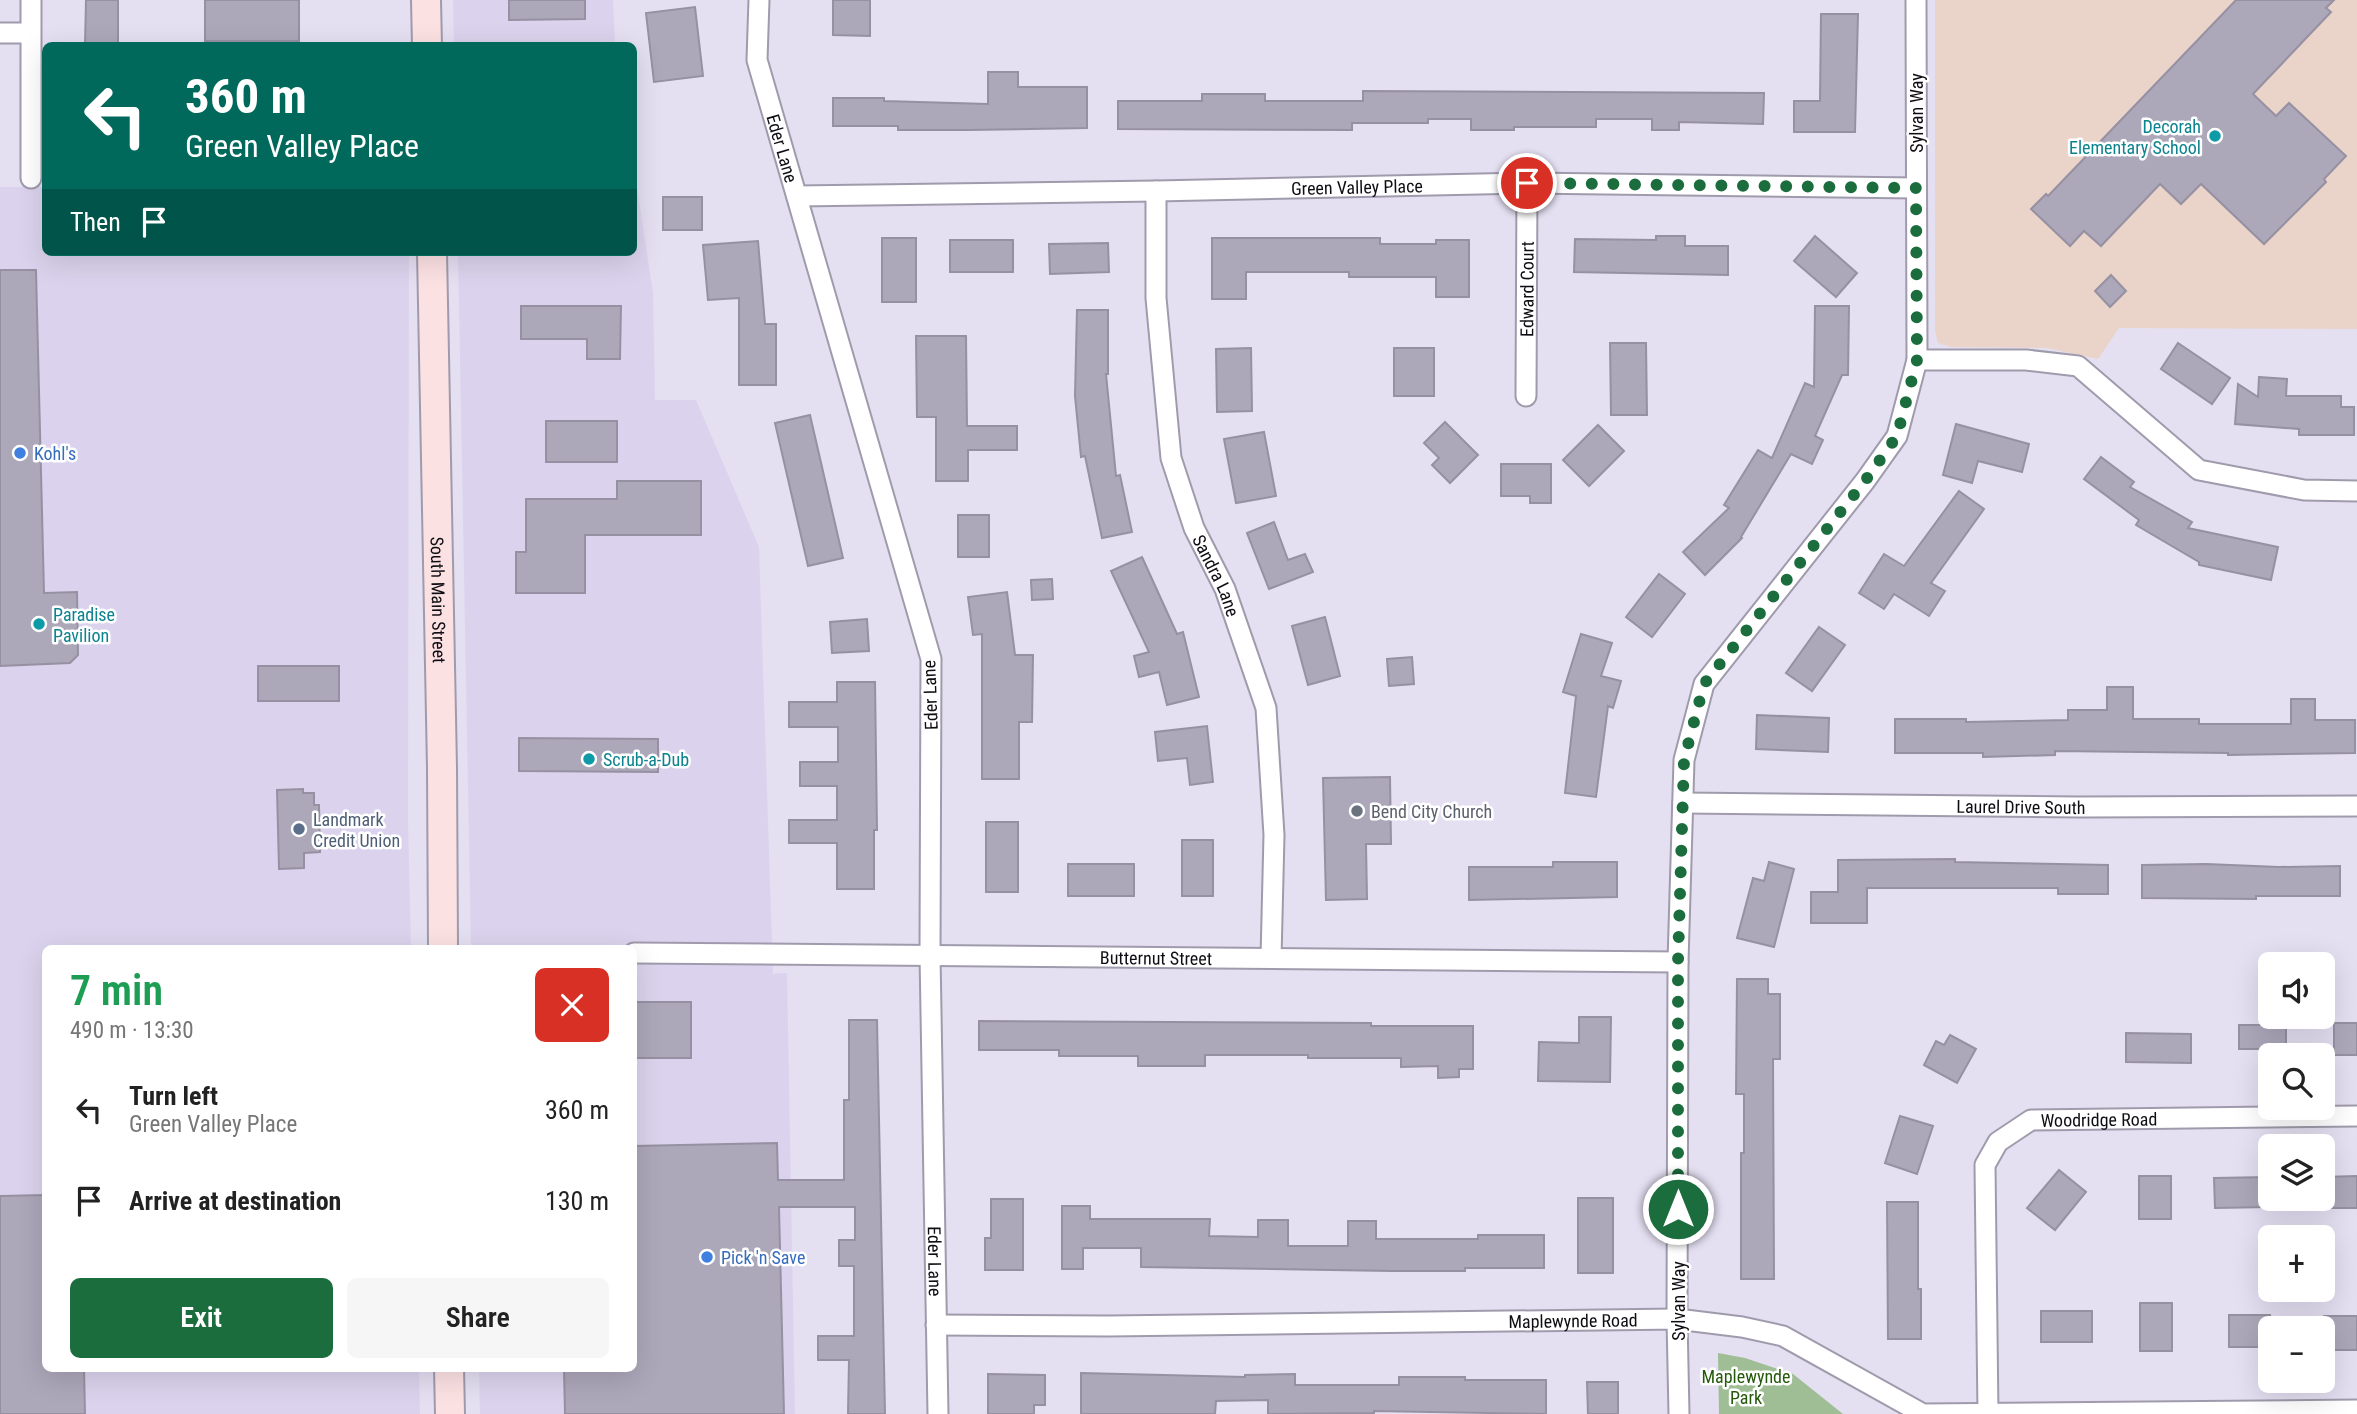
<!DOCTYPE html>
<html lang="en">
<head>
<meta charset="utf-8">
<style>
  :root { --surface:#fff; --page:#f6f6f6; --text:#222; --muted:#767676; --accent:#1c6d3e }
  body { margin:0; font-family:"Roboto Condensed",sans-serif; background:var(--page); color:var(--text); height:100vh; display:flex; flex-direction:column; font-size:26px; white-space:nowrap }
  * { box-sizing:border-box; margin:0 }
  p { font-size:23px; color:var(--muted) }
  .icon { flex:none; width:38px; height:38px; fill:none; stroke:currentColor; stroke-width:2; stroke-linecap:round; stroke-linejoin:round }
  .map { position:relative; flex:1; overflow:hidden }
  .side { position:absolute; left:42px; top:945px; width:595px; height:427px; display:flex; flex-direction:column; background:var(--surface); border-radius:10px; box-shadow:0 7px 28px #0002 }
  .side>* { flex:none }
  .hud { position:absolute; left:42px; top:42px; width:595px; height:214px; border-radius:10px; box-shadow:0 7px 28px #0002; background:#00695c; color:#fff; overflow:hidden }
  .tools { position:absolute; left:2258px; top:952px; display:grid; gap:14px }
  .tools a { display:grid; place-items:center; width:77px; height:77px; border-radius:10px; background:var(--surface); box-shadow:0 7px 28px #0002; font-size:35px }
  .pin { position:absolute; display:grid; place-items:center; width:60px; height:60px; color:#fff; margin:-30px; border:4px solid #fff; border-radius:50%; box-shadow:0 2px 7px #0007 }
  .me { position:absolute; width:77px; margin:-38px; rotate:0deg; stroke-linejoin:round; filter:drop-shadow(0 0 5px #0008) }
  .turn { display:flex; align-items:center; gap:24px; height:147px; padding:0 28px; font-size:32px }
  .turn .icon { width:91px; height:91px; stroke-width:2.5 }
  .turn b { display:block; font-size:49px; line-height:60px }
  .then { display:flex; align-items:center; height:66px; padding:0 28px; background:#0003; gap:14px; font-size:26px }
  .round { display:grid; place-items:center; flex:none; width:74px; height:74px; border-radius:10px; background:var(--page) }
  .head { display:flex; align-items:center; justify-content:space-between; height:119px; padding:0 28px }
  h1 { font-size:42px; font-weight:600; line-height:52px; color:#1e9e55 }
  .action { display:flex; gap:14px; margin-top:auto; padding:14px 28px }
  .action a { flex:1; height:80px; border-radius:10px; background:var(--accent); color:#fff; font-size:28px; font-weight:600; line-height:80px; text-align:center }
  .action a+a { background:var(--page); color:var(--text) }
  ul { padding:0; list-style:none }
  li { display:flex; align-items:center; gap:21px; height:91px; padding:0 28px }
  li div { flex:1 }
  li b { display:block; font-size:26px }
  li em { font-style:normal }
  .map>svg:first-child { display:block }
</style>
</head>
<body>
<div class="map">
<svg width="2357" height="1414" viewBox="0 0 2357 1414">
  <rect width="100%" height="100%" fill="#e4dff1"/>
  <!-- built -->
  <g fill="#dbd3ed">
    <polygon points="453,0 613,0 615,45 454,45"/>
    <polygon points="634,167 653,293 655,400 696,400 759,547 773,974 787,973 795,1414 480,1414 479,1369 634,1368 634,948 471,948 458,252 634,252"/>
    <polygon points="0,187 45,187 46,252 409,252 408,821 411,948 46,948 46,1368 419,1369 420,1414 0,1414"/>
  </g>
  <!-- education -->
  <polygon fill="#ead3c8" points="1935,0 2357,0 2357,329 2119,328 2098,359 2047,348 1951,347 1938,343 1935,330"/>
  <!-- green -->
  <polygon fill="#9fbe95" points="1718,1353 1745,1358 1793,1374 1843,1414 1719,1414"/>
  <!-- building -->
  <g fill="#aca7b9" stroke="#9691a2" stroke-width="2">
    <polygon points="86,0 118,0 118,46 85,46"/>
    <rect x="205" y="0" width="94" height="41"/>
    <polygon points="509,0 585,0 585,19 509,20"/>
    <polygon points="833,0 870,0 870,36 833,35"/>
    <polygon points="2236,0 2334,0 2326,8 2331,12 2253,94 2276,116 2289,103 2346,156 2324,179 2326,182 2264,244 2201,184 2181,204 2160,184 2101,246 2084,231 2070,246 2031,209 2046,194 2048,196"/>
    <polygon points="695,7 703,76 654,82 646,13"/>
    <polygon points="1821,14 1858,14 1855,132 1794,132 1794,101 1820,101"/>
    <polygon points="988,72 1018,72 1018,87 1087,87 1087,128 968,130 898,130 898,126 833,126 833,98 884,98 884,101 988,104"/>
    <polygon points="1363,91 1764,93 1763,124 1679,122 1679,130 1652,130 1652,119 1596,119 1596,127 1514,127 1514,130 1471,130 1471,119 1428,119 1428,123 1352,123 1352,130 1118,129 1118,101 1202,101 1202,94 1265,94 1265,101 1363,101"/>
    <rect x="663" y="197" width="39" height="33"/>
    <polygon points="1656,236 1685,236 1685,246 1728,246 1728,275 1574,272 1575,239 1656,240"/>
    <polygon points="1815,236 1857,273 1836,297 1794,261"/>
    <rect x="882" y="238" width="34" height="64"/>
    <polygon points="1212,238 1380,238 1380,244 1436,244 1436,240 1469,240 1469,297 1436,297 1436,277 1349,277 1349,272 1246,272 1246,299 1212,299"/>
    <rect x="950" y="240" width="63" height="32"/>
    <polygon points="758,241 765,324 776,324 776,385 739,385 739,298 708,300 703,245"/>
    <polygon points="1108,243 1109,272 1050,274 1049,244"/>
    <polygon points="0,270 36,270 44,593 77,592 78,655 70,663 0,666"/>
    <polygon points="2111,275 2126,291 2110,307 2095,291"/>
    <polygon points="521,306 621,306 620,359 587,359 587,339 521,339"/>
    <polygon points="1815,306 1849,306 1848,375 1842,375 1815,436 1823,440 1812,464 1791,454 1741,537 1742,538 1705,575 1683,552 1729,508 1724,505 1758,450 1772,458 1805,383 1814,387"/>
    <polygon points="1077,310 1108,310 1108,374 1106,374 1116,476 1120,475 1132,532 1102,538 1085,456 1081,457 1075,396"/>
    <polygon points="916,336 966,336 967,426 1017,426 1017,450 968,450 968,481 936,481 936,417 917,417"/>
    <polygon points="1610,343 1646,343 1647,415 1611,415"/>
    <polygon points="2178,343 2230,378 2212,404 2161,369"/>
    <polygon points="1251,348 1252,411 1217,412 1216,349"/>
    <rect x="1394" y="348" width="40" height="48"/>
    <polygon points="2259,377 2287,379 2286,396 2341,396 2341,407 2354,407 2354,435 2299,435 2299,429 2235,424 2238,384 2258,397"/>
    <polygon points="810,415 843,558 808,566 775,423"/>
    <rect x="546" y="421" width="71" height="41"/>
    <polygon points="1445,422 1478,455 1450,483 1432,465 1439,458 1424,443"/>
    <polygon points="1956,424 2029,444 2022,472 1978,461 1972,483 1943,475"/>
    <polygon points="1598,425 1624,451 1589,486 1563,460"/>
    <polygon points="1264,432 1276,496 1236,503 1224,439"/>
    <polygon points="2101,457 2134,482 2130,487 2192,522 2188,528 2278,547 2271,580 2199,565 2199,562 2136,525 2139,520 2084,479"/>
    <polygon points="1501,464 1551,464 1551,503 1530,503 1530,496 1501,496"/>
    <polygon points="617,481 701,481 701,535 585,535 585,593 516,593 516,552 526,552 526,499 617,499"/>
    <polygon points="1959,491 1984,509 1931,583 1945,591 1929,616 1894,594 1884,609 1859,593 1884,554 1904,566"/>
    <rect x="958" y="515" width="31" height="42"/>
    <polygon points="1274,522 1288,560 1305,554 1313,572 1269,589 1247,533"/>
    <polygon points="1142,557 1177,634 1183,632 1199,697 1167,705 1159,672 1139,677 1134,656 1149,652 1111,571"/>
    <polygon points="1659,574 1685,594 1652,637 1626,617"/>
    <polygon points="1052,579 1053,599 1032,600 1031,580"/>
    <polygon points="1007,592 1015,655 1033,655 1032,722 1019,722 1019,779 982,779 982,634 973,635 968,597"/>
    <polygon points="1325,617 1340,676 1308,685 1292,626"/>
    <polygon points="867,619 869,651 832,653 830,622"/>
    <polygon points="1819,627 1845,645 1812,691 1786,673"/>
    <polygon points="1581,634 1612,643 1601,676 1621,681 1613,708 1608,706 1596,797 1565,793 1576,696 1563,692"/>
    <polygon points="1412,657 1414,684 1389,686 1387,659"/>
    <rect x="258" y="666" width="81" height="35"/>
    <polygon points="837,682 875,682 877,830 874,830 874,889 837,889 837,843 789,843 789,820 837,820 837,786 800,786 800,762 838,762 838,727 789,727 789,702 837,702"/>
    <polygon points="2107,687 2133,687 2133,719 2199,719 2199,724 2291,724 2291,699 2315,699 2315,720 2355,720 2355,753 2228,755 2228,753 2055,751 2055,755 1983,757 1983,753 1895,753 1895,719 1966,719 1966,722 2068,720 2068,710 2107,710"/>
    <polygon points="1757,715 1829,718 1828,752 1756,749"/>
    <polygon points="1207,726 1213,782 1190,785 1187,758 1158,761 1155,732"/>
    <polygon points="519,738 658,739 658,772 519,771"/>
    <polygon points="1390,777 1391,844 1366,844 1367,899 1326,900 1323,778"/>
    <polygon points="303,789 303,793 314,793 314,805 319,805 320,852 304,853 304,868 279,869 277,790"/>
    <rect x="986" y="822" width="32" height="70"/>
    <rect x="1182" y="840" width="31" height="56"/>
    <polygon points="1955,859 1955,862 2108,865 2108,894 2058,894 2058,888 1867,888 1867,923 1811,923 1811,892 1838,892 1838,860"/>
    <polygon points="1553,862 1617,862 1617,897 1469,900 1469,867 1553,867"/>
    <polygon points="1769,862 1794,869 1774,947 1737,938 1753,878 1764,881"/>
    <rect x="1068" y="864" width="66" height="32"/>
    <polygon points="2206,864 2279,867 2340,866 2340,896 2256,896 2256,899 2142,898 2142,865"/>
    <polygon points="1737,979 1768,979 1768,994 1780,994 1780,1059 1773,1059 1774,1279 1741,1279 1741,1153 1744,1153 1744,1094 1736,1094"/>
    <rect x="634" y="1002" width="57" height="56"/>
    <polygon points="1579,1017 1611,1017 1610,1082 1538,1081 1539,1042 1579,1043"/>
    <polygon points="849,1020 877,1020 885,1414 848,1414 849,1360 818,1360 818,1336 854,1336 854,1266 839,1266 839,1240 855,1240 855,1207 779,1207 784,1414 565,1414 564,1368 634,1368 634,1146 777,1143 778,1180 844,1180 844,1100 849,1100"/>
    <polygon points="979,1021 1371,1023 1371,1026 1473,1026 1473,1069 1459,1069 1459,1077 1438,1078 1438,1066 1401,1067 1401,1058 1308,1058 1308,1055 1205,1055 1205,1066 1138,1066 1138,1056 1059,1056 1059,1050 979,1050"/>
    <rect x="2334" y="1023" width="23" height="32"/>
    <rect x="2239" y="1025" width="47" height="24"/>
    <polygon points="2126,1033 2191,1034 2191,1063 2126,1062"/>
    <polygon points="1950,1035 1976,1049 1957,1083 1924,1065 1936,1041 1944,1045"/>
    <polygon points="1900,1116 1933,1126 1917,1174 1885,1163"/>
    <polygon points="2059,1170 2086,1192 2055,1230 2027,1208"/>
    <rect x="2139" y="1176" width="32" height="43"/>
    <polygon points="2357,1176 2357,1208 2322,1208 2322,1177"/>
    <polygon points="2270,1177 2270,1207 2215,1208 2214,1178"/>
    <polygon points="46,1195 46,1368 84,1368 85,1414 0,1414 0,1196"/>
    <rect x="1578" y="1198" width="35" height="75"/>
    <polygon points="991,1199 1023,1199 1023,1270 985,1270 985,1238 991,1238"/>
    <polygon points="1887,1202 1918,1202 1918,1289 1921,1289 1921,1339 1888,1339"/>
    <polygon points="1062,1206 1090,1206 1090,1219 1210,1219 1209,1236 1258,1237 1258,1220 1288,1220 1288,1246 1348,1246 1348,1221 1376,1221 1376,1239 1478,1239 1478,1235 1544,1235 1544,1268 1465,1268 1465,1271 1391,1271 1141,1267 1141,1248 1083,1248 1083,1269 1062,1269"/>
    <rect x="2140" y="1303" width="32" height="48"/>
    <rect x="2041" y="1311" width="51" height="31"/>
    <rect x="2229" y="1315" width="41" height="32"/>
    <rect x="2324" y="1316" width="33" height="34"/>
    <polygon points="1081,1373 1245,1377 1245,1375 1295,1374 1295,1385 1399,1385 1399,1377 1465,1377 1465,1380 1546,1380 1546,1414 1374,1411 1374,1413 1268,1414 1268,1400 1216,1401 1215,1414 1081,1414"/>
    <polygon points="988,1374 1045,1375 1045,1405 1034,1405 1034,1414 988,1414"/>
    <polygon points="1587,1382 1618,1382 1618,1414 1588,1414"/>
  </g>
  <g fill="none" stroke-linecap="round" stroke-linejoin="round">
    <!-- minor casing -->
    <g stroke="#a09bac" stroke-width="23">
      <g id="minor">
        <path id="s1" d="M759 0 757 60 931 659 930 955 938 1414"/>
        <polyline points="0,33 30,33"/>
        <polyline points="31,178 31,0"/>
        <path id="s2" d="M1156 191V298L1171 458 1194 528 1225 589 1266 708 1274 835 1271 958"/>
        <path id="s3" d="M797 196 1156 191 1527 183 1916 188"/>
        <polyline points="1917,360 2026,360 2078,366 2199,470 2304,490 2357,491"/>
        <path id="s4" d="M1526 396 1527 183"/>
        <path id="s5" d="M1683 803 2079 807 2357 806"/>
        <path id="s6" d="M634 953 1678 962"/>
        <path id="s7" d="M936 1325 1109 1326 1677 1319 1742 1327 1783 1336 1923 1414 2357 1410"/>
        <polyline points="1679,1414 1677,1319 1678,962 1684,760 1704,684 1865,481 1897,436 1917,360 1916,0"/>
        <path id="s8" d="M1988 1414 1985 1165 1998 1142 2031 1120 2357 1116"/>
      </g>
    </g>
    <!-- secondary casing -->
    <g stroke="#a09bac" stroke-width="32">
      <g id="secondary">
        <polyline points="426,0 427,46"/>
        <path id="s9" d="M432 252 442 768 443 948"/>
        <polyline points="449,1368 450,1414"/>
      </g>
    </g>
    <!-- minor -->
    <use href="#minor" stroke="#fff" stroke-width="19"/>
    <!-- secondary -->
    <use href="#secondary" stroke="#fce1e3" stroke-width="28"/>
  </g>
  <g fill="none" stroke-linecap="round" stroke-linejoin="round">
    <!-- route -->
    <polyline stroke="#1c6d3e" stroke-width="12" stroke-dasharray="0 21.6" points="1527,183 1916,188 1917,360 1897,436 1865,481 1704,684 1684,760 1678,962 1678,1209"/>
  </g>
  <!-- markers -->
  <g fill="#0f9aa8" stroke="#fff" stroke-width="2.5">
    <circle cx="2215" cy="136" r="7"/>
    <circle cx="39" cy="624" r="7"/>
    <circle cx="589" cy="759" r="7"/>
  </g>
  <g fill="#3f7fe0" stroke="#fff" stroke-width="2.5">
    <circle cx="20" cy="453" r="7"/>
    <circle cx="707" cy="1257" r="7"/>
  </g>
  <circle fill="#6b7280" stroke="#fff" stroke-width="2.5" cx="1357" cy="811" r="7"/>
  <circle fill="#5c6f8a" stroke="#fff" stroke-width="2.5" cx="299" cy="829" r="7"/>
  <g text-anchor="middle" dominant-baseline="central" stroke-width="5" stroke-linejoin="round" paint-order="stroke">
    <!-- street labels -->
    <g font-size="18" fill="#0f0d13" stroke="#fff">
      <text transform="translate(1916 113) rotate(-90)">Sylvan Way</text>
      <text stroke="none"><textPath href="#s1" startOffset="152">Eder Lane</textPath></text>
      <text stroke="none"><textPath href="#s3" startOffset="560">Green Valley Place</textPath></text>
      <text stroke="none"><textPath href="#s4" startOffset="107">Edward Court</textPath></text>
      <text stroke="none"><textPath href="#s2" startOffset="394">Sandra Lane</textPath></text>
      <text stroke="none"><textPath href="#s9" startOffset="348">South Main Street</textPath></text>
      <text transform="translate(930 695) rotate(-92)">Eder Lane</text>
      <text stroke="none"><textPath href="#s5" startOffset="338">Laurel Drive South</textPath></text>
      <text stroke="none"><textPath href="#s6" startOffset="522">Butternut Street</textPath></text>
      <text stroke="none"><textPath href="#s8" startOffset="383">Woodridge Road</textPath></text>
      <text stroke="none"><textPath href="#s1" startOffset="1286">Eder Lane</textPath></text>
      <text transform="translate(1678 1301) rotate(-90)">Sylvan Way</text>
      <text stroke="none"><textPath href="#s7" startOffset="637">Maplewynde Road</textPath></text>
    </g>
    <!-- culture labels -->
    <g font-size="18" fill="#0d838f" stroke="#fff" text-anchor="start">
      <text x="2201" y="126" text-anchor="end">Decorah<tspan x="2201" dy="21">Elementary School</tspan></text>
      <text x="53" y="614">Paradise<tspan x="53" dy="21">Pavilion</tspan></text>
      <text x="603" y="759">Scrub-a-Dub</text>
    </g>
    <!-- shop labels -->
    <g font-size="18" fill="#366cbe" stroke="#fff" text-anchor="start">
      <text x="34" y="453">Kohl's</text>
      <text x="721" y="1257">Pick 'n Save</text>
    </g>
    <!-- worship labels -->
    <g font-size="18" fill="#5b616d" stroke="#fff" text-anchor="start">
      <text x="1371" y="811">Bend City Church</text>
    </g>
    <!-- service labels -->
    <g font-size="18" fill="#4e5e75" stroke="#fff" text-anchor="start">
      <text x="313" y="819">Landmark<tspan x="313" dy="21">Credit Union</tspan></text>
    </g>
    <!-- park labels -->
    <g font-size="18" fill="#24580b" stroke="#fff">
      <text x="1746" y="1376">Maplewynde<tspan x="1746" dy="21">Park</tspan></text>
    </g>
  </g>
</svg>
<div class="tools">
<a><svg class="icon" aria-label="sound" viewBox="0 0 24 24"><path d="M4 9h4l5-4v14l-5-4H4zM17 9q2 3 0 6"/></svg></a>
<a><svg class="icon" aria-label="search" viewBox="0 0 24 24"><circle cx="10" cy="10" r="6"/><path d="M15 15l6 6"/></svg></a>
<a><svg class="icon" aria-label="layers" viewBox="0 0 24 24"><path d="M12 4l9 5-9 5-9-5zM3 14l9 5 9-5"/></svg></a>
<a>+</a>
<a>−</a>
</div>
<div class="pin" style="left:1527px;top:183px;background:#d93025"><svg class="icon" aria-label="arrive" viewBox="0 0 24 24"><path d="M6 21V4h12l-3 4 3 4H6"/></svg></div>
<svg class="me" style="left:1678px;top:1209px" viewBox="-20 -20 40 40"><circle r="17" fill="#1c6d3e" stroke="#fff" stroke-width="3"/><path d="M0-11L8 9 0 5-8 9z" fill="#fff"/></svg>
<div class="hud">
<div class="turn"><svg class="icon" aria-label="left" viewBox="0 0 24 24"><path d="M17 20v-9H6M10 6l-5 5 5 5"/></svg><div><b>360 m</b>Green Valley Place</div></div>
<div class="then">Then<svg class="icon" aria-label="arrive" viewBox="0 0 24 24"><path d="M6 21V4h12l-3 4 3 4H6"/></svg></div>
</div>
<section class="side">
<div class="head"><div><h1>7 min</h1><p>490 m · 13:30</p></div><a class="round" style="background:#d93025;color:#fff"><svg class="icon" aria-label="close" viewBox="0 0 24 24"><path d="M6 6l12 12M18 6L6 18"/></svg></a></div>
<ul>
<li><svg class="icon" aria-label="left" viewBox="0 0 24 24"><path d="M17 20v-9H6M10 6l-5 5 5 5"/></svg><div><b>Turn left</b><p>Green Valley Place</p></div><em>360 m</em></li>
<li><svg class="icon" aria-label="arrive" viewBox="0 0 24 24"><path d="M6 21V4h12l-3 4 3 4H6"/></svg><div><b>Arrive at destination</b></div><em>130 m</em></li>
</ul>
<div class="action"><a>Exit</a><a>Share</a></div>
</section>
</div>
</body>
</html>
